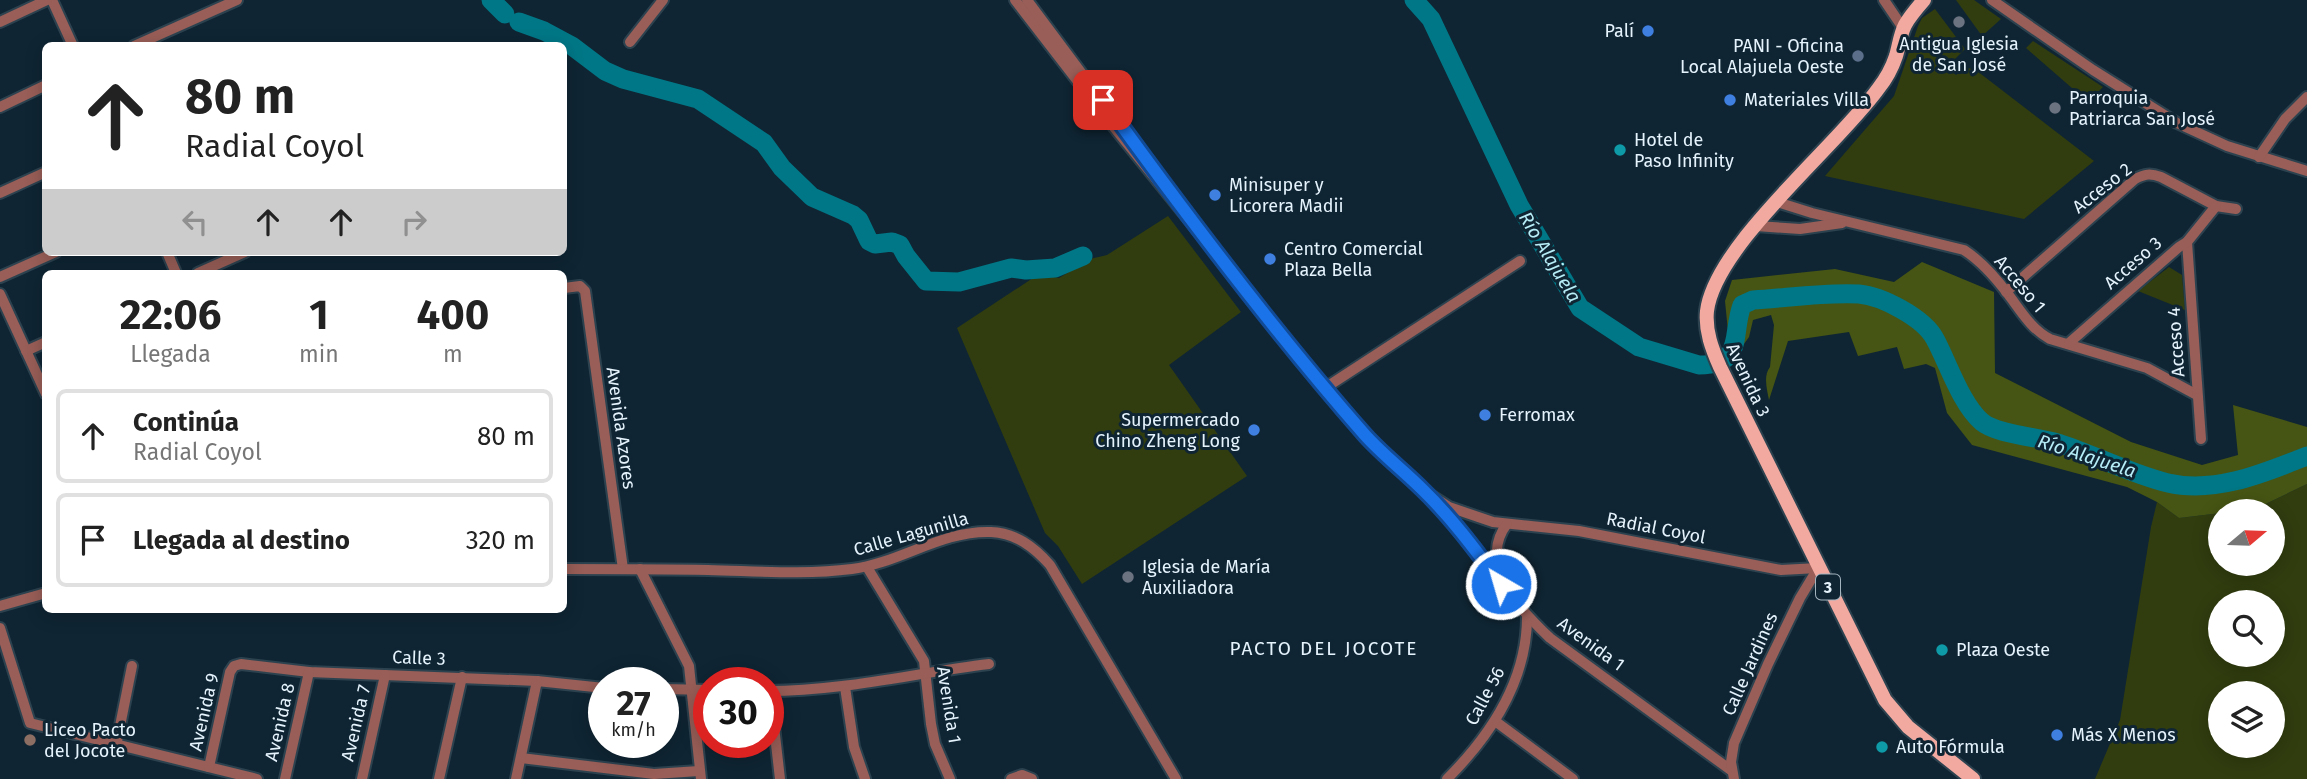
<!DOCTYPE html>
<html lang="es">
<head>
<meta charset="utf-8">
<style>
  :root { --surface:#fff; --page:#f2f2f2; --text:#222; --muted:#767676; --line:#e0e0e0 }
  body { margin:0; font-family:"Fira Sans",sans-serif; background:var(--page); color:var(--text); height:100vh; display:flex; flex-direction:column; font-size:26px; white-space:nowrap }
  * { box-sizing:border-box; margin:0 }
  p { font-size:23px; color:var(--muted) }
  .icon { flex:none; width:38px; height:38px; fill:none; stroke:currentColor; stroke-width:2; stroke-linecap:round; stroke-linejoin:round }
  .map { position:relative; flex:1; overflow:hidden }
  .side { position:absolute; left:42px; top:270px; width:525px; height:343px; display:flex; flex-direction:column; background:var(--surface); border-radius:10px; box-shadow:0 4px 18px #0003 }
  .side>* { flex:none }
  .guide { position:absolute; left:42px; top:42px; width:525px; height:214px; border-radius:10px; box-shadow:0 4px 18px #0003; background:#fff; color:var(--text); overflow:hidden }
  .needle { width:46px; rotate:71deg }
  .buttons { position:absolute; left:2208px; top:499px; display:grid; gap:14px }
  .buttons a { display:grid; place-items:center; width:77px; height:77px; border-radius:50%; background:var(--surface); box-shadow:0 4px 18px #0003; font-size:35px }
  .speed { position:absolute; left:588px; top:667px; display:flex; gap:14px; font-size:35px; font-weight:700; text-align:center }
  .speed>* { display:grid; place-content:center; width:91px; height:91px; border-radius:50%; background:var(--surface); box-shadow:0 4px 18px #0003; line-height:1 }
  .speed small { font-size:18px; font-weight:400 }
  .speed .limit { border:10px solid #d22; background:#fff; color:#111 }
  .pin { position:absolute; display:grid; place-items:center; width:60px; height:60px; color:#fff; margin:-30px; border-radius:14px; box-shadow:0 4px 10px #0006 }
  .me { position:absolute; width:77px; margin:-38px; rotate:322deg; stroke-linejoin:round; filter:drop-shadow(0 0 5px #0008) }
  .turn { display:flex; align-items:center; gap:24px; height:147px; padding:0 28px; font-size:32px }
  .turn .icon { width:91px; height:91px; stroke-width:2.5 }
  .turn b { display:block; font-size:49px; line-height:60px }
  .lanes { display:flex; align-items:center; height:66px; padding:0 28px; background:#0003; justify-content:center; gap:35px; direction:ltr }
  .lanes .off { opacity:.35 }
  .eta { display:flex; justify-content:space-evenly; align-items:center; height:119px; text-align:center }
  .eta b { font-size:42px; font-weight:700; line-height:49px }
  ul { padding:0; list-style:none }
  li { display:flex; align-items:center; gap:21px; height:94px; margin:0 14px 10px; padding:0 14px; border:4px solid var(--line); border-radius:10px }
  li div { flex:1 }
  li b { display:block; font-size:26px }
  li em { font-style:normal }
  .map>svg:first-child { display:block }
</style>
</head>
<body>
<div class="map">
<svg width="2307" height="779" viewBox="0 0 2307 779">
  <rect width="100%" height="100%" fill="#0f2533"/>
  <!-- green -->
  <g fill="#313d0f" fill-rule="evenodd">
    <polygon points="1956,0 1974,0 2001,19 1982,36"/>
    <polygon points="1935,9 1965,49 1947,67 1956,75 1966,67 1977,71 2094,161 2024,219 1825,176 1894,96 1918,26 1922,18"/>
    <polygon points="2033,41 2103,87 2088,102 2026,48"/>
    <polygon points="1168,216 1241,312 1169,365 1247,476 1082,584 1058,546 1045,533 957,328 1039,274 1059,278 1090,259 1107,255"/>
    <polygon points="2169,267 2182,275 2185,310 2138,291"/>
    <path d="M2307 484V779H2095L2120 720 2151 527 2157 502 2179 518 2221 513V564H2273V511H2237L2255 509ZM2221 602H2273V654H2221ZM2221 693H2273V746H2221Z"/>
  </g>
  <!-- forest -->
  <path fill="#465513" d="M1922 262 1994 292 1995 373 2131 442 2202 465 2238 455 2233 405 2307 427V484L2255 509 2221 511V513L2179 518 2157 502 2127 487 1972 445 1947 413 1935 368 1926 364 1904 369 1897 347 1858 356 1849 332 1788 341 1769 400C1767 389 1763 376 1770 367L1774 325 1771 315 1753 320 1749 337 1731 362 1725 301 1732 280 1835 269 1894 282Z"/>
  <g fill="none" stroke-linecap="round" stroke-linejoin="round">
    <!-- river -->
    <g stroke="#007786" stroke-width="19">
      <polyline points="491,0 505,14"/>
      <path d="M1414 0 1431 19 1519 205 1580 308 1639 347 1699 365C1745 365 1731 335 1742 305L1753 300C1787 298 1825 292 1859 294 1882 296 1924 318 1935 339 1948 363 1961 404 1982 422 1996 434 2038 437 2058 443 2095 455 2131 474 2168 483 2215 494 2264 473 2307 456"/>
      <polyline points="519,22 544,31 572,46 605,71 623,79 698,99 764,143 782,168 812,197 853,215 859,220 869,241 875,244 892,242 900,245 906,256 926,281 959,282 1011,268 1026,270 1055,268 1083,256"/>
    </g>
    <!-- minor casing -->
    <g stroke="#2d424f" stroke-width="14">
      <g id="minor">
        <polyline points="52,0 73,46"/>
        <polyline points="1015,0 1096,105 1325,388 1380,451 1424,491 1449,507 1493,522 1579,531 1781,570 1818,568"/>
        <polyline points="1027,0 1121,126"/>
        <polyline points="1884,0 1903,28"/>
        <polyline points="1992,0 2093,70 2177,123 2227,146 2307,171"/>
        <polyline points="0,22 47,0"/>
        <polyline points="630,42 663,0"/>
        <polyline points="134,46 237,0"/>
        <polyline points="0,107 46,85"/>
        <polyline points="2259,157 2285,119 2307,97"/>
        <polyline points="0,193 46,172"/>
        <path d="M1777 202 1812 213 1964 250C1981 261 1996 278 2008 294 2021 311 2031 329 2050 339L2147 368 2197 395"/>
        <polyline points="1756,226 1800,229 1842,223"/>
        <polyline points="2187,242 2201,439"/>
        <polyline points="167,252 176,273"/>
        <polyline points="198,273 245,252"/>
        <polyline points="0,277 56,252"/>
        <polyline points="564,288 580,286 585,291 623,569"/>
        <path d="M2006 292 2135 179C2145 174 2150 173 2161 177L2216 206 2236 209"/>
        <polyline points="0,294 46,394"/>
        <polyline points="2069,343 2179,247 2187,242 2216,206"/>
        <polyline points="26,351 46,342"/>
        <polyline points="1325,388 1520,261"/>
        <path d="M1435 503C1474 547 1507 598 1550 638L1732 771"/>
        <polyline points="867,567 924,661 931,724 935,744 950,779"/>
        <path d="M564 569C612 569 660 569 708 570 756 571 805 575 852 569 900 563 942 530 991 532 1016 533 1034 547 1050 565L1176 779"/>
        <polyline points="640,569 689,666 701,779"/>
        <path d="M1501 581C1496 559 1493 542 1507 524"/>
        <polyline points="0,606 46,593"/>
        <polyline points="0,628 30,723 257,779"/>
        <polyline points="845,687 854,747 865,779"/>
        <polyline points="663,689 709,690"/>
        <path d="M768 691C843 691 915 673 989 664"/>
        <polyline points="770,691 780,779"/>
        <polyline points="1495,721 1573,779"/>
        <polyline points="116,746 132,666"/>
        <polyline points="521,758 654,774 699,771"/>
        <polyline points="209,767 230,672 234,666 241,664 309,672 537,681 604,688"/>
        <polyline points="285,779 309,672"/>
        <polyline points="362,779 385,675"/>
        <polyline points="439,779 462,677"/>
        <polyline points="516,779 537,681"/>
        <polyline points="1011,779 1022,775 1032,779"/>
        <path d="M1447 779C1491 735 1527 680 1527 617"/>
        <polyline points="1734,779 1731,762 1734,743 1768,664 1800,598 1818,568"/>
      </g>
    </g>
    <!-- major casing -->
    <g stroke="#2d424f" stroke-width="18">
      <path id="major" d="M1924 0C1917 8 1910 16 1905 25 1900 35 1899 46 1896 56 1892 68 1886 79 1878 89 1837 146 1715 245 1707 311 1705 331 1712 349 1720 367L1885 700 1908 727 1973 779"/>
    </g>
    <!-- minor -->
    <use href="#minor" stroke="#985e57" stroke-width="10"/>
    <!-- major -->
    <use href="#major" stroke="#f2a9a0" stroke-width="14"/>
  </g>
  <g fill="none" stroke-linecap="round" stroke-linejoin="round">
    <!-- route casing -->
    <g stroke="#114b97" stroke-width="18">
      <path id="route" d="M1103 100C1186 215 1272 329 1365 435 1383 455 1404 471 1423 490 1452 518 1477 552 1501 584"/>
    </g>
    <!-- route -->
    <use href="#route" stroke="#1a73e8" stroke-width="12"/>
  </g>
  <!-- markers -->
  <g fill="#6b7280" stroke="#0f2533" stroke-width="2.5">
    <circle cx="1959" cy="22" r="7"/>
    <circle cx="2055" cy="108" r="7"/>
    <circle cx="1128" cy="577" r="7"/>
  </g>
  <g fill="#3f7fe0" stroke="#0f2533" stroke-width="2.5">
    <circle cx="1648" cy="31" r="7"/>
    <circle cx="1730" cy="100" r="7"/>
    <circle cx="1215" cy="195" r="7"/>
    <circle cx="1270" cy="259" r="7"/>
    <circle cx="1485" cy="415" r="7"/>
    <circle cx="1254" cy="430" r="7"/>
    <circle cx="2057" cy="735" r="7"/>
  </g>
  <circle fill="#5c6f8a" stroke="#0f2533" stroke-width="2.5" cx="1858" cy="56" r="7"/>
  <g fill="#0f9aa8" stroke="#0f2533" stroke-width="2.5">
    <circle cx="1620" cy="150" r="7"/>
    <circle cx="1942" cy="650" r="7"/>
    <circle cx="1882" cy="747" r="7"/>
  </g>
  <circle fill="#8d6e63" stroke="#0f2533" stroke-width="2.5" cx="30" cy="740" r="7"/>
  <g text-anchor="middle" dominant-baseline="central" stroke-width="6" stroke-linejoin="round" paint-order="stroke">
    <!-- shield labels -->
    <rect fill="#0f2533" stroke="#a5b5c0" stroke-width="2" x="1816" y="574.5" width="24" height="25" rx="5"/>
    <g font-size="16" font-weight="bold" fill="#e5f3fd">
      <text x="1828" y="587">3</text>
    </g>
    <!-- poi labels -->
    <g font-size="18" fill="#e5f3fd" stroke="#0f2533" text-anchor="start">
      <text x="1634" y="31" text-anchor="end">Palí</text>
      <text x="1959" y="44" text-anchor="middle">Antigua Iglesia<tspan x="1959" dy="21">de San José</tspan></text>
      <text x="1844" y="46" text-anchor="end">PANI - Oficina<tspan x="1844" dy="21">Local Alajuela Oeste</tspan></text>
      <text x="2069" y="98">Parroquia<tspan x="2069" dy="21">Patriarca San José</tspan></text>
      <text x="1744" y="100">Materiales Villa</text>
      <text x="1634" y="140">Hotel de<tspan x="1634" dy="21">Paso Infinity</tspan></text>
      <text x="1229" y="185">Minisuper y<tspan x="1229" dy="21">Licorera Madii</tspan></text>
      <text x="1284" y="249">Centro Comercial<tspan x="1284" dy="21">Plaza Bella</tspan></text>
      <text x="1499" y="415">Ferromax</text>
      <text x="1240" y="420" text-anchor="end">Supermercado<tspan x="1240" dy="21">Chino Zheng Long</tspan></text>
      <text x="1142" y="567">Iglesia de María<tspan x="1142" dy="21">Auxiliadora</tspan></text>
      <text x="1956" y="650">Plaza Oeste</text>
      <text x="44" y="730">Liceo Pacto<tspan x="44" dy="21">del Jocote</tspan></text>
      <text x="2071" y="735">Más X Menos</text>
      <text x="1896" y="747">Auto Fórmula</text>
    </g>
    <!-- street labels -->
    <g font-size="18" fill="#e5f3fd" stroke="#0f2533">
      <text transform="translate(2102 188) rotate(-38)">Acceso 2</text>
      <text transform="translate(2133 263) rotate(-41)">Acceso 3</text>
      <text transform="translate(2020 284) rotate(50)">Acceso 1</text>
      <text transform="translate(2176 342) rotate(-94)">Acceso 4</text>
      <text transform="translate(1748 380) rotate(65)">Avenida 3</text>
      <text transform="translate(621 428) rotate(82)">Avenida Azores</text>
      <text transform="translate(1656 528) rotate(11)">Radial Coyol</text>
      <text transform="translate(911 534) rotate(-16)">Calle Lagunilla</text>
      <text transform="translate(1591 644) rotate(36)">Avenida 1</text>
      <text transform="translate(419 658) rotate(2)">Calle 3</text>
      <text transform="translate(1750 664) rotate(-66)">Calle Jardines</text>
      <text transform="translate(1485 696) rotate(-62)">Calle 56</text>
      <text transform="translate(949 705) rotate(81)">Avenida 1</text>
      <text transform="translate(204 712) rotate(-77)">Avenida 9</text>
      <text transform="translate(280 722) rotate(-77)">Avenida 8</text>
      <text transform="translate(356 723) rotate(-77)">Avenida 7</text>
    </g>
    <!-- water labels -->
    <g font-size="19" font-style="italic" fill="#b6edf7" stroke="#0f2533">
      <text transform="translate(1550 257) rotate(59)">Río Alajuela</text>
      <text transform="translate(2087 456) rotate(18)">Río Alajuela</text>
    </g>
    <!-- neighbourhood labels -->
    <g font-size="19" letter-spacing="2" fill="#e5f3fd" stroke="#0f2533">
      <text x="1324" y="648">PACTO DEL JOCOTE</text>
    </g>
  </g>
</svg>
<div class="buttons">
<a><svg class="needle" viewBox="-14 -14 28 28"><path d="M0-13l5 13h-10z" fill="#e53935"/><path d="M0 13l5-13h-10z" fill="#767676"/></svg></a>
<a><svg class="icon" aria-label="search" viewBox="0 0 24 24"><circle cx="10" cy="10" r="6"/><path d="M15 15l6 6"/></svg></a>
<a><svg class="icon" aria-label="layers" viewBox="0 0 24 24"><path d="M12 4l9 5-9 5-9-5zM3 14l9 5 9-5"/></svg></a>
</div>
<div class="speed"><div>27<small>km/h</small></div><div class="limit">30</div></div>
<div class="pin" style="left:1103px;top:100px;background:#d93025"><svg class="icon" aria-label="arrive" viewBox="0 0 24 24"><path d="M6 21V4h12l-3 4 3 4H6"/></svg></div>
<svg class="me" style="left:1501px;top:584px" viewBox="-20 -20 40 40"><circle r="17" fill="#1a73e8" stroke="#fff" stroke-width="3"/><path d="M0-11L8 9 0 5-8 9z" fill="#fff"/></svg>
<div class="guide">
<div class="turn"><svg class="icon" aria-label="ahead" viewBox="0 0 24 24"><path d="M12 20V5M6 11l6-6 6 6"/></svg><div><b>80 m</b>Radial Coyol</div></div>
<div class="lanes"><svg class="icon off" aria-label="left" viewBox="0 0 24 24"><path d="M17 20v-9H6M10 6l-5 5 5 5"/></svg><svg class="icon" aria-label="ahead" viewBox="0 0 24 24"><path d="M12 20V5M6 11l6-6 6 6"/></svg><svg class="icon" aria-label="ahead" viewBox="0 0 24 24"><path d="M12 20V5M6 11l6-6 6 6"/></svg><svg class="icon off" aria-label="right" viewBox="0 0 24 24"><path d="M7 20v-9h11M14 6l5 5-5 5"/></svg></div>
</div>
<section class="side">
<div class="eta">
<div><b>22:06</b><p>Llegada</p></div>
<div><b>1</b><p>min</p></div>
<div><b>400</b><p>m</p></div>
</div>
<ul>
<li><svg class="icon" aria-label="ahead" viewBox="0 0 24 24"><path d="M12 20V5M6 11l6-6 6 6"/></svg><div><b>Continúa</b><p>Radial Coyol</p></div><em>80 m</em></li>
<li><svg class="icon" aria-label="arrive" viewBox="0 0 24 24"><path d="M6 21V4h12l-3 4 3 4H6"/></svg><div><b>Llegada al destino</b></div><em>320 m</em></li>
</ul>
</section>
</div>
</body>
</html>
